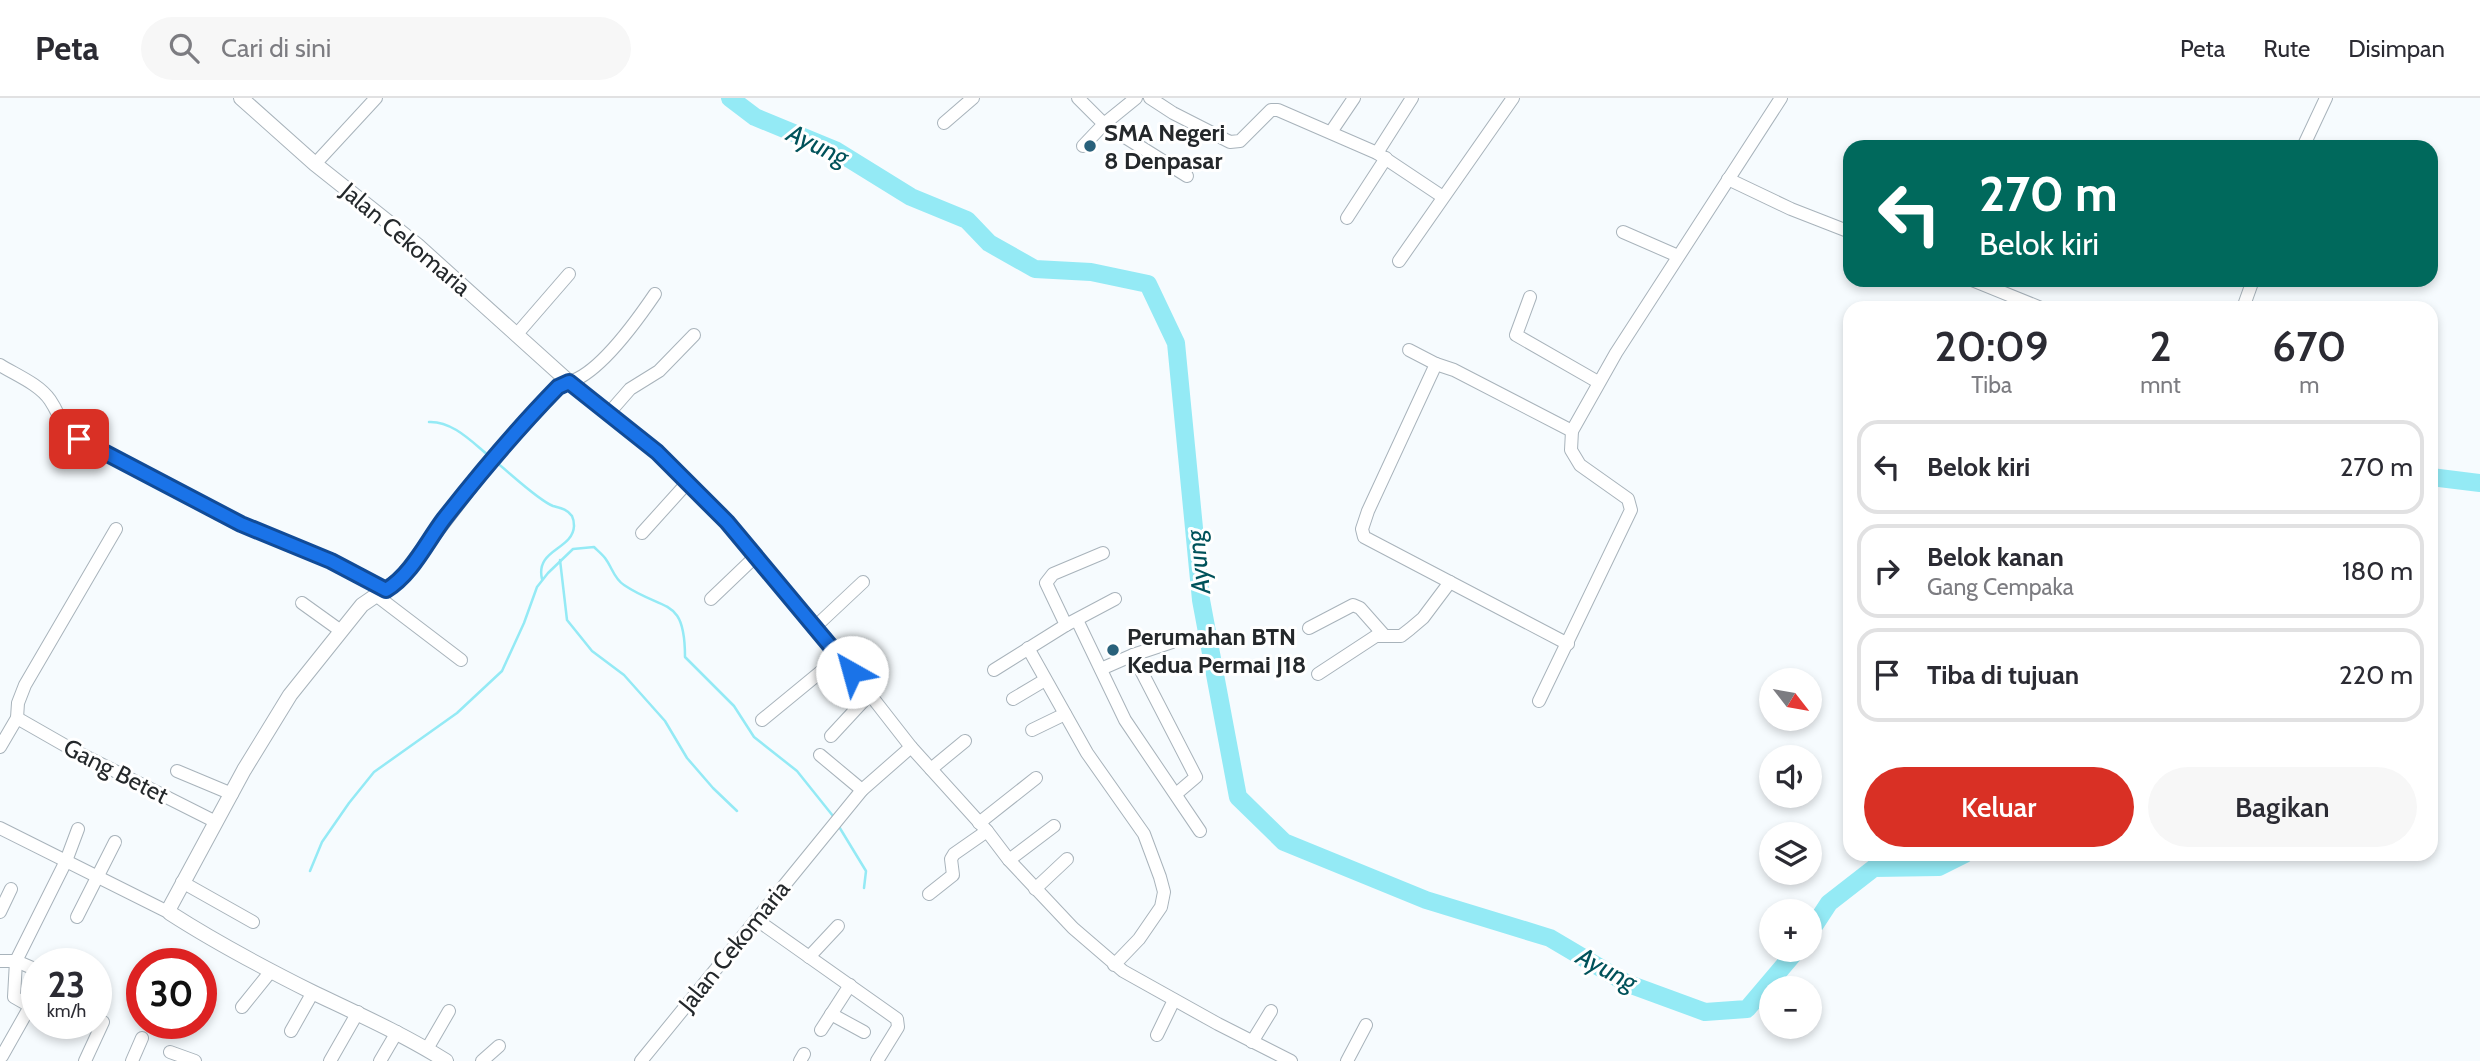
<!DOCTYPE html>
<html lang="id">
<head>
<meta charset="utf-8">
<style>
  :root { --surface:#fff; --page:#f7f7f7; --text:#2b2b33; --muted:#7c7c81; --line:#e1e1e2; --accent:#d93025 }
  body { margin:0; font-family:Cabin,sans-serif; background:var(--page); color:var(--text); height:100vh; display:flex; flex-direction:column; font-size:26px; white-space:nowrap }
  * { box-sizing:border-box; margin:0 }
  p { font-size:23px; color:var(--muted) }
  .icon { flex:none; width:38px; height:38px; fill:none; stroke:currentColor; stroke-width:2; stroke-linecap:round; stroke-linejoin:round }
  .map { position:relative; flex:1; overflow:hidden }
  .details { position:absolute; left:1843px; top:203px; width:595px; height:560px; display:flex; flex-direction:column; background:var(--surface); border-radius:21px; box-shadow:0 4px 10px #0003 }
  .details>* { flex:none }
  .hud { position:absolute; left:1843px; top:42px; width:595px; height:147px; border-radius:21px; box-shadow:0 4px 10px #0003; background:#00695c; color:#fff; overflow:hidden }
  .needle { width:46px; rotate:121deg }
  .controls { position:absolute; left:1759px; top:570px; display:grid; gap:14px }
  .controls a { display:grid; place-items:center; width:63px; height:63px; border-radius:50%; background:var(--surface); box-shadow:0 4px 10px #0003; font-size:35px }
  .speed { position:absolute; left:21px; top:850px; display:flex; gap:14px; font-size:35px; font-weight:700; text-align:center }
  .speed>* { display:grid; place-content:center; width:91px; height:91px; border-radius:50%; background:var(--surface); box-shadow:0 4px 10px #0003; line-height:1 }
  .speed small { font-size:18px; font-weight:400 }
  .speed .limit { border:10px solid #d22; background:#fff; color:#111 }
  .pin { position:absolute; display:grid; place-items:center; width:60px; height:60px; color:#fff; margin:-30px; border-radius:14px; box-shadow:0 4px 10px #0006 }
  .me { position:absolute; width:77px; margin:-38px; rotate:322deg; stroke-linejoin:round; filter:drop-shadow(0 0 5px #0008) }
  .turn { display:flex; align-items:center; gap:24px; height:147px; padding:0 21px; font-size:32px }
  .turn .icon { width:91px; height:91px; stroke-width:2.5 }
  .turn b { display:block; font-size:49px; line-height:60px }
  .eta { display:flex; justify-content:space-evenly; align-items:center; height:119px; text-align:center }
  .eta b { font-size:42px; font-weight:600; line-height:49px }
  .primary-button { display:flex; gap:14px; margin-top:auto; padding:14px 21px }
  .primary-button a { flex:1; height:80px; border-radius:42px; background:var(--accent); color:#fff; font-size:28px; font-weight:600; line-height:80px; text-align:center }
  .primary-button a+a { background:var(--page); color:var(--text) }
  ul { padding:0; list-style:none }
  li { display:flex; align-items:center; gap:21px; height:94px; margin:0 14px 10px; padding:0 7px; border:4px solid var(--line); border-radius:21px }
  li div { flex:1 }
  li b { display:block; font-size:26px }
  li em { font-style:normal }
  header { display:flex; align-items:center; gap:42px; box-sizing:border-box; height:98px; padding:0 35px; background:var(--surface); border-bottom:2px solid var(--line) }
  header strong { font-size:33px }
  nav { display:flex; gap:38px; margin-inline-start:auto; font-size:24px }
  .search { width:490px; height:63px; background:var(--page); display:flex; align-items:center; gap:18px; box-sizing:border-box; padding:0 24px; border-radius:38px; color:var(--muted); font-size:26px }
  .map>svg:first-child { display:block }
</style>
</head>
<body>
<header>
<strong>Peta</strong>
<div class="search"><svg class="icon" aria-label="search" viewBox="0 0 24 24"><circle cx="10" cy="10" r="6"/><path d="M15 15l6 6"/></svg>Cari di sini</div>
<nav><a>Peta</a><a>Rute</a><a>Disimpan</a></nav>
</header>
<div class="map">
<svg width="2480" height="963" viewBox="0 0 2480 963">
  <rect width="100%" height="100%" fill="#f6fbfe"/>
  <g fill="none" stroke-linecap="round" stroke-linejoin="round">
    <!-- stream -->
    <g stroke="#94eaf5" stroke-width="2.5">
      <path d="M429 324C452 323 471 343 488 357"/>
      <path d="M496 364C510 375 538 402 553 408 560 410 567 411 572 418 573 420 574 426 574 428 573 452 535 451 542 481"/>
      <polyline points="560,462 567,522 592,553 624,577 665,623 687,660 713,690 737,713"/>
      <polyline points="838,727 866,773 864,790"/>
      <path d="M310 773 322 744 349 705 374 674 457 615 502 573 524 525 537 489 548 475 573 451 594 449C597 452 602 456 605 460 612 469 614 481 624 487 664 514 685 498 685 559L734 608 754 639 797 673 833 718"/>
    </g>
    <!-- river -->
    <g stroke="#94eaf5" stroke-width="18">
      <polyline points="730,0 755,19 835,52 911,99 967,122 989,145 1035,171 1091,174 1148,186 1176,245 1201,502 1238,699 1284,744 1426,802 1550,840 1626,885 1705,914 1747,911 1797,852"/>
      <polyline points="2431,379 2480,385"/>
      <polyline points="1810,834 1829,805 1874,770 1939,769 1965,756"/>
    </g>
    <!-- minor casing -->
    <g stroke="#a8b3bb" stroke-width="14">
      <g id="minor">
        <polyline points="1078,0 1104,26 1136,0"/>
        <polyline points="1150,0 1173,15 1230,44 1240,43 1271,12 1278,12 1377,55 1443,99"/>
        <polyline points="944,25 973,0"/>
        <polyline points="1331,34 1354,0"/>
        <polyline points="1083,48 1104,26 1187,78"/>
        <polyline points="2303,49 2326,0"/>
        <polyline points="1377,55 1412,0"/>
        <polyline points="315,66 376,0"/>
        <polyline points="1728,81 1791,111 1850,134"/>
        <polyline points="1347,120 1386,60"/>
        <polyline points="1623,134 1678,158"/>
        <polyline points="1399,163 1513,0"/>
        <polyline points="1972,182 2041,210"/>
        <polyline points="1530,199 1516,237 1598,284"/>
        <polyline points="2243,210 2253,182"/>
        <polyline points="517,236 569,176"/>
        <polyline points="1409,252 1436,266"/>
        <path d="M0 267C16 277 39 286 50 302 62 320 59 327 79 341L241 426 331 463 386 492"/>
        <polyline points="569,284 657,354 727,424 840,558 911,649 987,733 1009,762 1073,830 1123,873 1218,926 1291,963"/>
        <path d="M569 284C599 276 638 221 655 196"/>
        <polyline points="609,315 630,291 659,273 694,237"/>
        <polyline points="642,435 688,384"/>
        <polyline points="377,498 461,562"/>
        <polyline points="711,501 756,458"/>
        <polyline points="302,505 341,533"/>
        <polyline points="1077,522 1125,622 1200,733"/>
        <polyline points="1066,527 1046,485 1053,476 1103,455"/>
        <polyline points="815,529 863,484"/>
        <polyline points="1309,530 1353,507 1360,510 1383,536"/>
        <polyline points="1568,546 1364,439 1362,431 1368,413 1436,266 1454,272 1572,333"/>
        <polyline points="1028,550 1087,655 1144,736 1160,779 1164,794 1161,809 1139,841 1114,867"/>
        <polyline points="1133,557 1196,679 1176,696"/>
        <polyline points="1101,571 1133,557 1172,544"/>
        <polyline points="994,572 1066,527 1115,501"/>
        <polyline points="1318,576 1376,538 1401,538 1410,531 1423,520 1450,484"/>
        <polyline points="1013,601 1045,582"/>
        <polyline points="1539,603 1631,412 1628,401 1580,367 1571,352 1572,333 1616,255 1781,0"/>
        <polyline points="17,620 73,652 216,724"/>
        <polyline points="762,622 840,558"/>
        <polyline points="1032,632 1065,616"/>
        <polyline points="831,638 869,597"/>
        <polyline points="0,649 17,620 18,605 25,587 116,431"/>
        <polyline points="820,657 862,692"/>
        <polyline points="931,671 965,643"/>
        <polyline points="177,673 232,696"/>
        <polyline points="979,725 1036,680"/>
        <polyline points="0,730 170,815"/>
        <polyline points="1009,762 1054,728"/>
        <polyline points="182,784 253,824"/>
        <polyline points="1035,791 1067,761"/>
        <polyline points="929,796 953,777 951,761 954,756 987,733"/>
        <polyline points="0,814 11,791"/>
        <polyline points="77,819 115,744"/>
        <polyline points="757,822 897,921 898,929 877,963"/>
        <polyline points="809,859 838,828"/>
        <polyline points="0,863 16,863 37,872"/>
        <polyline points="242,909 271,873"/>
        <polyline points="831,916 864,934"/>
        <polyline points="821,932 850,887"/>
        <polyline points="291,933 313,894"/>
        <polyline points="1157,937 1174,902"/>
        <polyline points="1252,944 1271,913"/>
        <polyline points="427,951 449,913"/>
        <polyline points="170,954 195,963"/>
        <polyline points="2,958 28,912 28,907 14,899 16,863 66,763 78,731"/>
        <polyline points="85,963 103,924"/>
        <polyline points="132,963 142,940"/>
        <polyline points="330,963 358,914"/>
        <polyline points="380,963 397,934"/>
        <polyline points="482,963 499,948"/>
        <polyline points="641,963 862,692 911,649"/>
        <polyline points="800,963 804,956"/>
        <polyline points="1347,963 1366,927"/>
      </g>
    </g>
    <!-- tertiary casing -->
    <g stroke="#a8b3bb" stroke-width="16">
      <path id="tertiary" d="M241 0 315 66 417 147 569 284 558 289 492 361 400 481 362 507 290 597 244 672 170 809V815C215 844 264 870 312 894 358 916 403 936 446 963"/>
    </g>
    <!-- minor -->
    <use href="#minor" stroke="#fff" stroke-width="12"/>
    <!-- tertiary -->
    <use href="#tertiary" stroke="#fff" stroke-width="14"/>
  </g>
  <g fill="none" stroke-linecap="round" stroke-linejoin="round">
    <!-- route casing -->
    <g stroke="#114b97" stroke-width="18">
      <path id="route" d="M79 341 241 426 331 463 386 492C412 476 426 445 444 421 480 375 517 331 558 289L569 284 657 354 727 424 852 574"/>
    </g>
    <!-- route -->
    <use href="#route" stroke="#1a73e8" stroke-width="12"/>
  </g>
  <!-- markers -->
  <g fill="#29617b" stroke="#fff" stroke-width="2.5">
    <circle cx="1090" cy="48" r="7"/>
    <circle cx="1113" cy="552" r="7"/>
  </g>
  <g text-anchor="middle" dominant-baseline="central" stroke-width="6" stroke-linejoin="round" paint-order="stroke">
    <!-- poi labels -->
    <g font-size="24" font-weight="bold" fill="#24282b" stroke="#fff" text-anchor="start">
      <text x="1104" y="34">SMA Negeri<tspan x="1104" dy="28">8 Denpasar</tspan></text>
      <text x="1127" y="538">Perumahan BTN<tspan x="1127" dy="28">Kedua Permai J18</tspan></text>
    </g>
    <!-- street labels -->
    <g font-size="24" fill="#24282b" stroke="#fff">
      <text transform="translate(406 141) rotate(40)">Jalan Cekomaria</text>
      <text transform="translate(116 673) rotate(27)">Gang Betet</text>
      <text transform="translate(734 848) rotate(-51)">Jalan Cekomaria</text>
    </g>
    <!-- water labels -->
    <g font-size="26" font-style="italic" fill="#00525a" stroke="#fff">
      <text transform="translate(818 47) rotate(25)">Ayung</text>
      <text transform="translate(1198 464) rotate(-96)">Ayung</text>
      <text transform="translate(1607 871) rotate(28)">Ayung</text>
    </g>
  </g>
</svg>
<div class="controls">
<a><svg class="needle" viewBox="-14 -14 28 28"><path d="M0-13l5 13h-10z" fill="#e53935"/><path d="M0 13l5-13h-10z" fill="#7c7c81"/></svg></a>
<a><svg class="icon" aria-label="sound" viewBox="0 0 24 24"><path d="M4 9h4l5-4v14l-5-4H4zM17 9q2 3 0 6"/></svg></a>
<a><svg class="icon" aria-label="layers" viewBox="0 0 24 24"><path d="M12 4l9 5-9 5-9-5zM3 14l9 5 9-5"/></svg></a>
<a>+</a>
<a>−</a>
</div>
<div class="speed"><div>23<small>km/h</small></div><div class="limit">30</div></div>
<div class="pin" style="left:79px;top:341px;background:#d93025"><svg class="icon" aria-label="arrive" viewBox="0 0 24 24"><path d="M6 21V4h12l-3 4 3 4H6"/></svg></div>
<svg class="me" style="left:852px;top:574px" viewBox="-20 -20 40 40"><circle r="19" fill="#fff"/><path d="M0-13L10 11 0 6-10 11z" fill="#1a73e8"/></svg>
<div class="hud">
<div class="turn"><svg class="icon" aria-label="left" viewBox="0 0 24 24"><path d="M17 20v-9H6M10 6l-5 5 5 5"/></svg><div><b>270 m</b>Belok kiri</div></div>
</div>
<section class="details">
<div class="eta">
<div><b>20:09</b><p>Tiba</p></div>
<div><b>2</b><p>mnt</p></div>
<div><b>670</b><p>m</p></div>
</div>
<ul>
<li><svg class="icon" aria-label="left" viewBox="0 0 24 24"><path d="M17 20v-9H6M10 6l-5 5 5 5"/></svg><div><b>Belok kiri</b></div><em>270 m</em></li>
<li><svg class="icon" aria-label="right" viewBox="0 0 24 24"><path d="M7 20v-9h11M14 6l5 5-5 5"/></svg><div><b>Belok kanan</b><p>Gang Cempaka</p></div><em>180 m</em></li>
<li><svg class="icon" aria-label="arrive" viewBox="0 0 24 24"><path d="M6 21V4h12l-3 4 3 4H6"/></svg><div><b>Tiba di tujuan</b></div><em>220 m</em></li>
</ul>
<div class="primary-button"><a>Keluar</a><a>Bagikan</a></div>
</section>
</div>
</body>
</html>
